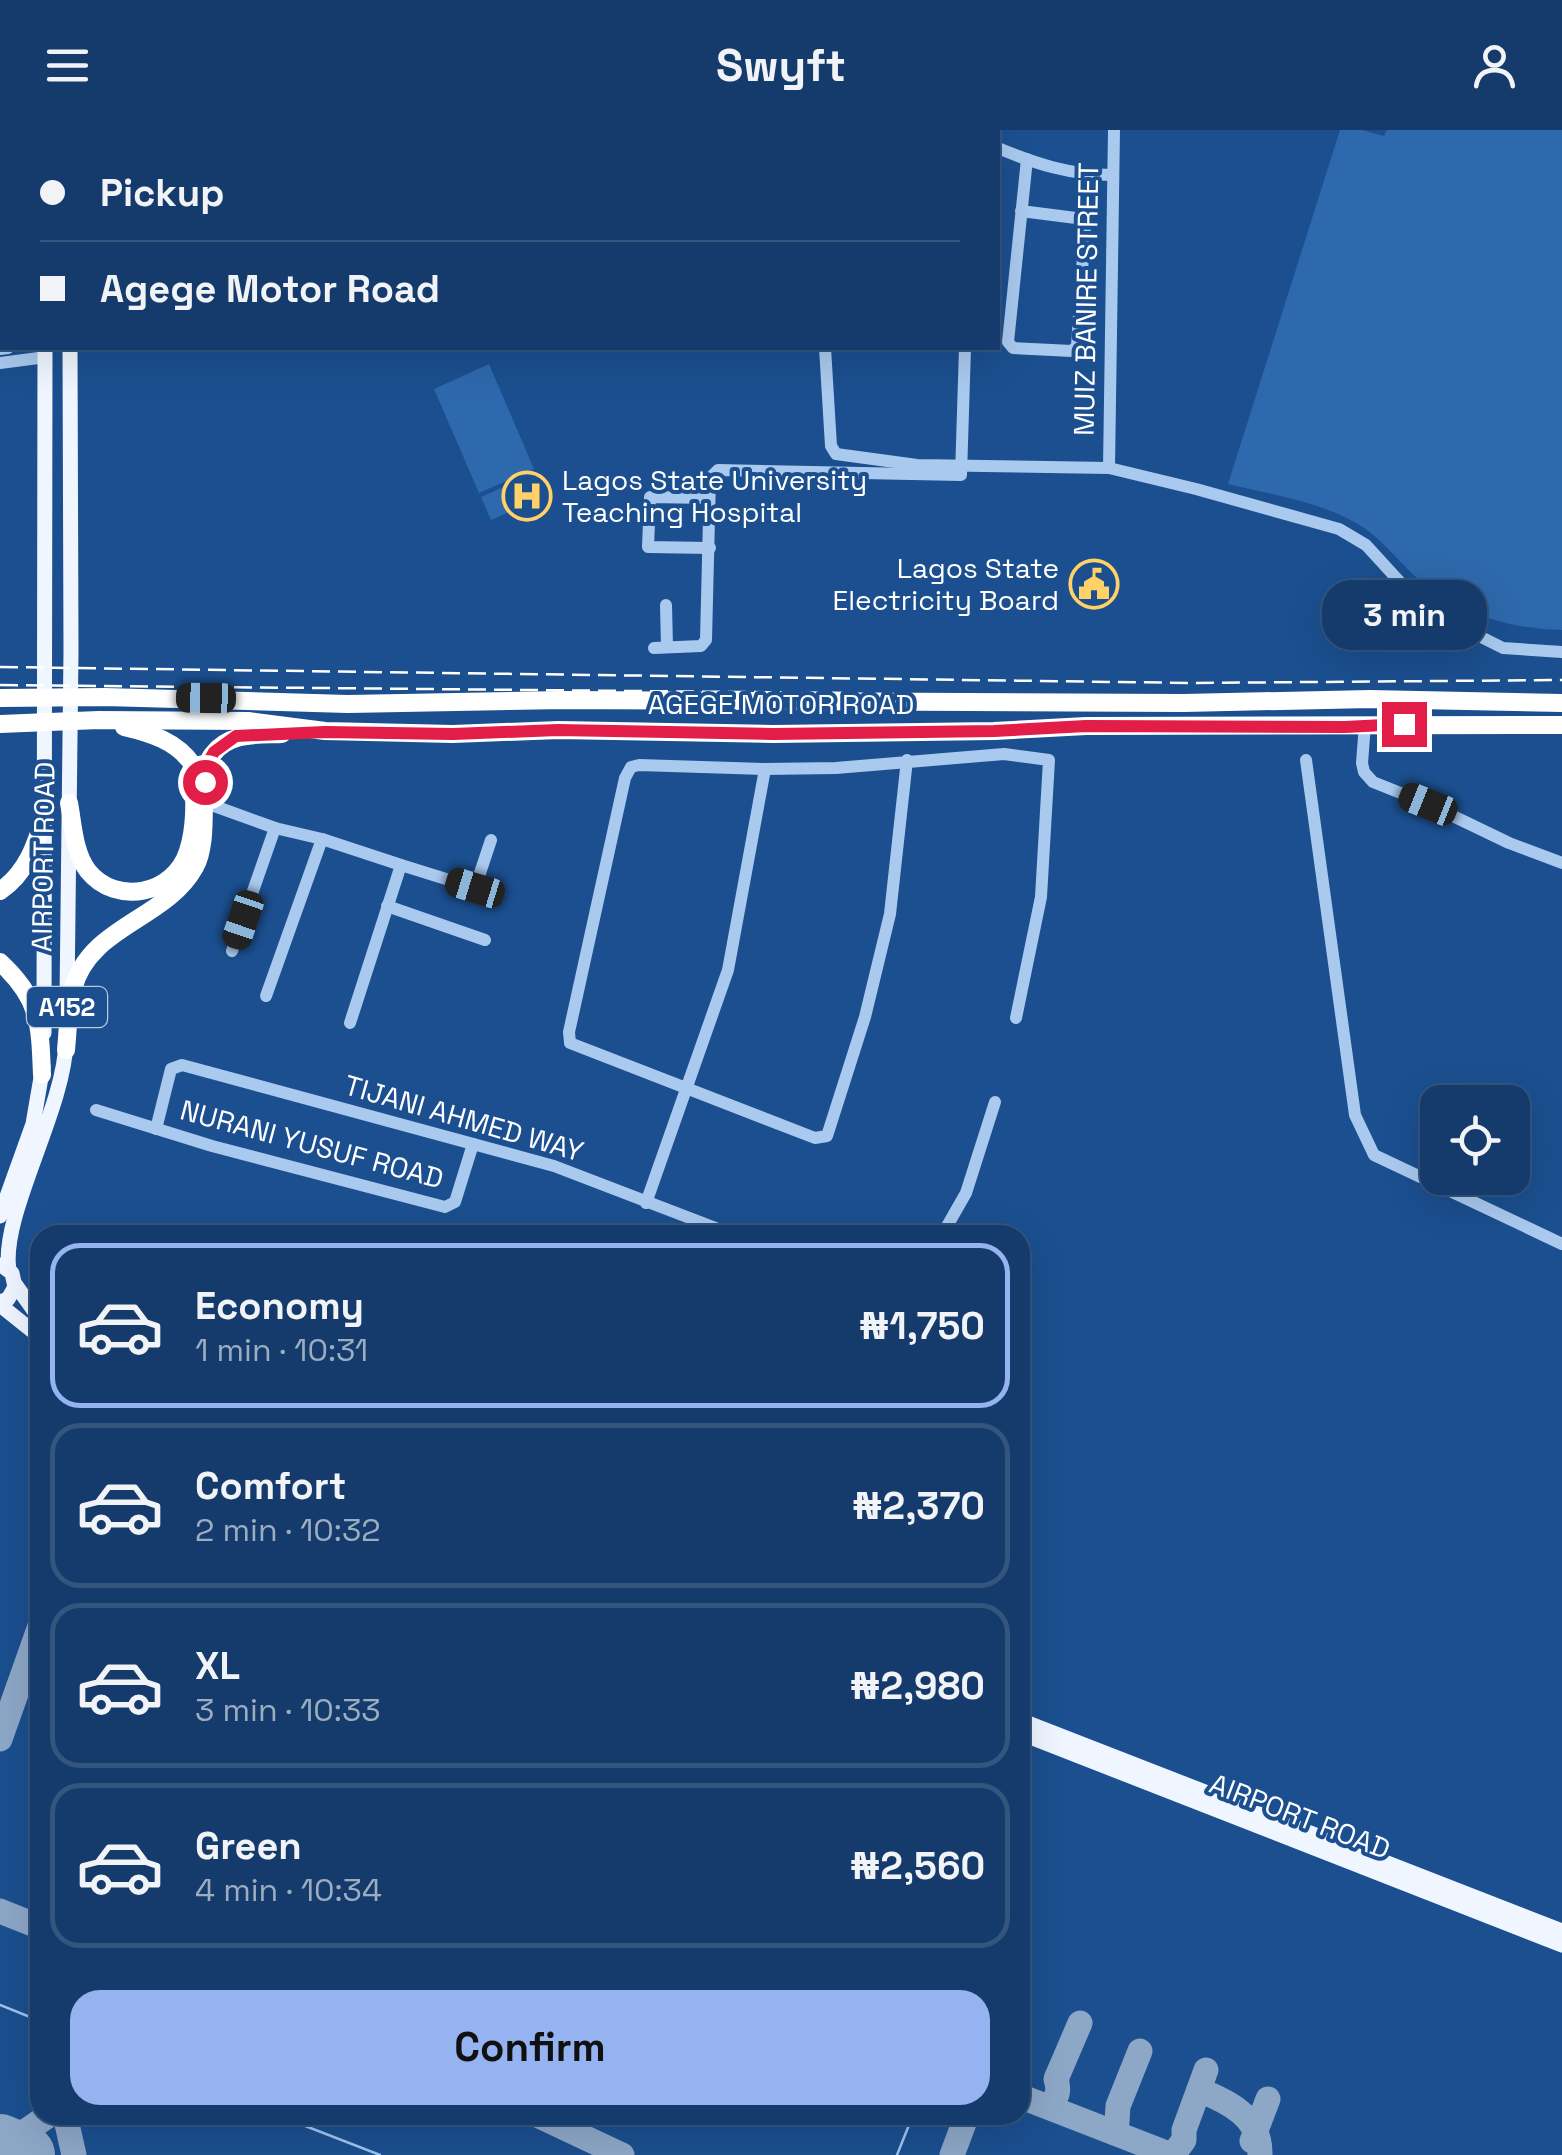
<!DOCTYPE html>
<meta charset="utf-8">
<style>
:root{--surface:#143b6b;--page:#214673;--text:#f1f3f6;--muted:#9dadc1;--line:#33557e;--accent:#95b2f1}
body{margin:0;font-family:"Space Grotesk",sans-serif;background:var(--page);color:var(--text);height:100vh;display:flex;flex-direction:column;font-size:38px;white-space:nowrap}
*{box-sizing:border-box;margin:0}
p{font-size:32px;color:var(--muted)}
.icon{flex:none;width:55px;height:55px;fill:none;stroke:currentColor;stroke-width:2;stroke-linecap:round;stroke-linejoin:round}
.map{position:relative;flex:1;overflow:hidden}
.details{position:absolute;left:30px;top:1095px;width:1000px;height:900px;display:flex;flex-direction:column;background:var(--surface);border-radius:30px;box-shadow:0 10px 40px #0002,0 0 0 2px var(--line)}
.details>*{flex:none}
.hud{position:absolute;left:0px;top:0px;width:1000px;height:220px;box-shadow:0 10px 40px #0002,0 0 0 2px var(--line);display:grid;align-content:center;height:220px;padding:0 40px;background:var(--surface)}
.buttons{position:absolute;left:1420px;top:955px;display:grid;gap:20px}
.buttons a{display:grid;place-items:center;width:110px;height:110px;border-radius:20px;background:var(--surface);box-shadow:0 10px 40px #0002,0 0 0 2px var(--line);font-size:50px}
.end{position:absolute;width:45px;height:45px;margin:-22px;border:12px solid #e11d48;background:#fff;box-shadow:0 0 0 5px #fff}
.from{border-radius:50%}
.bubble{position:absolute;height:70px;border-radius:30px;background:var(--surface);box-shadow:0 10px 40px #0002,0 0 0 2px var(--line);font-size:32px;font-weight:700;line-height:70px;text-align:center}
.car{position:absolute;width:30px;height:60px;margin:-30px -15px;border-radius:12px;box-shadow:0 0 8px 2px #0007;background:linear-gradient(#222 24%,#8ab4d8 0 40%,#222 0 76%,#8ab4d8 0 86%,#222 0)}
.hud b{display:flex;align-items:center;gap:35px;height:95px;font-size:38px}
.hud b+b{border-top:2px solid var(--line)}
.hud i{width:25px;height:25px;background:var(--text)}
ul{padding:18px 0 0;list-style:none}
li{display:flex;align-items:center;gap:30px;height:165px;margin:0 20px 15px;padding:0 20px;border:5px solid var(--line);border-radius:30px}
li div{flex:1}
li b{display:block;font-size:38px}
li em{font-style:normal;font-weight:700}
li.current{border-color:var(--accent)}
li>.icon{width:90px;height:90px;stroke-width:1.5}
.primary-button{display:flex;gap:20px;margin-top:auto;padding:20px 40px}
.primary-button a{flex:1;height:115px;border-radius:30px;background:var(--accent);color:#111;font-size:40px;font-weight:700;line-height:115px;text-align:center}
header{display:flex;justify-content:space-between;align-items:center;height:130px;padding:0 40px;background:var(--surface);font-size:45px;font-weight:700}
.map>svg:first-child{display:block}
</style>
<header><svg class="icon" aria-label="menu" viewBox="0 0 24 24"><path d="M4 6h16M4 12h16M4 18h16"/></svg>Swyft<svg class="icon" aria-label="person" viewBox="0 0 24 24"><circle cx="12" cy="8" r="4"/><path d="M4 21q1-7 8-7t8 7"/></svg></header>
<div class="map">
<svg width="1562" height="2025" viewBox="0 0 1562 2025">
<rect width="100%" height="100%" fill="#1b4f8f"/>
<g fill="#2e69ad">
<path d="M 1340,0 L 1362,0 L 1384,6 L 1387,0 L 1562,0 L 1562,500 C 1511,499 1458,484 1418,449 C 1400,433 1382,409 1361,396 C 1323,372 1272,365 1228,354 Z"/>
<polygon points="489,234 534,339 479,363 434,259"/>
<polygon points="531,344 542,368 491,390 481,367"/>
</g>
<g fill="none" stroke-linecap="round" stroke-linejoin="round">
<g stroke="#9cc4f0" stroke-width="2.5">
<polyline points="0,1875 40,1891"/>
<polyline points="277,1985 380,2025"/>
<polyline points="897,2025 913,1985"/>
</g>
<g stroke="#8da7c7" stroke-width="25">
<polyline points="0,1609 40,1496"/>
<polyline points="0,1781 40,1797"/>
<path d="M 1199,1960 C 1230,1972 1261,1988 1260,2025"/>
<polyline points="1022,1967 1171,2025"/>
<path d="M 1048,1977 C 1057,1968 1060,1962 1056,1949 L 1080,1893"/>
<polyline points="65,1985 74,2025"/>
<polyline points="537,1985 622,2025"/>
<polyline points="1108,2000 1117,1992 1118,1976 1140,1921"/>
<polyline points="0,2008 26,2001 49,1985"/>
<polyline points="1252,2011 1268,1969"/>
<polyline points="952,2025 967,1985"/>
<polyline points="1173,2025 1184,2010 1184,2000 1206,1940"/>
</g>
<polyline stroke="#8da7c7" stroke-width="62" points="0,2015 24,2025"/>
<g stroke="#a9c9ee" stroke-width="12">
<polyline points="735,0 736,2"/>
<polyline points="976,0 978,2"/>
<path d="M 998,18 C 1036,34 1070,45 1113,45"/>
<polyline points="1021,81 1076,88 1085,96 1077,216 1072,221 1013,218 1008,212 1027,29"/>
<polyline points="825,218 831,316 836,324 917,335 1109,338 1196,359 1339,399 1366,415 1409,462 1430,481 1451,492 1503,518 1562,522"/>
<polyline points="0,219 8,218"/>
<polyline points="0,233 46,227"/>
<polyline points="1109,338 1114,0"/>
<polyline points="708,368 650,367 648,417 710,418"/>
<polyline points="666,475 667,517"/>
<polyline points="654,518 701,516 706,510 710,348 718,340 961,345 965,218"/>
<polyline points="1365,594 1362,633 1364,642 1373,652 1428,674 1509,713 1562,733"/>
<polyline points="907,630 890,784 865,887 827,1006 815,1008 570,913 569,902 625,648 631,637 639,635 765,639 836,638 1004,624 1049,630 1041,767 1016,888"/>
<polyline points="1306,630 1355,985 1374,1025 1562,1114"/>
<polyline points="206,673 275,698 322,709 401,735 350,893"/>
<polyline points="401,735 475,758 491,710"/>
<polyline points="387,776 485,810"/>
<polyline points="232,821 275,698"/>
<polyline points="266,866 322,709"/>
<polyline points="96,980 212,1016 445,1077 455,1072 473,1014"/>
<polyline points="156,999 171,939 182,935 554,1036 734,1105"/>
<polyline points="646,1073 728,840 765,639"/>
<polyline points="942,1105 966,1063 995,972"/>
</g>
<g stroke="#f0f6ff" stroke-width="15">
<polyline points="55,2 55,0"/>
<polyline points="72,2 72,0"/>
<polyline points="67,868 71,521 70,218"/>
<polyline points="44,903 45,218"/>
<polyline points="0,1086 33,994 43,936"/>
<path d="M 9,1140 C 0,1085 65,979 66,911"/>
<polyline points="15,1154 40,1189"/>
<polyline points="0,1172 8,1169 15,1157 12,1143 1,1135"/>
<polyline points="0,1175 40,1207"/>
<polyline points="1020,1590 1562,1801"/>
<polyline points="1020,1603 1562,1815"/>
</g>
<g stroke="#fff" stroke-width="18">
<polyline points="0,568 105,567 348,574 562,570 1184,573 1370,569 1562,573"/>
<polyline points="0,594 99,590 248,591 325,601 453,604 559,600 773,604 994,601 1086,596 1562,595"/>
<path d="M 69,673 C 73,694 74,723 88,741 C 116,776 174,765 188,721 C 197,693 194,663 193,635 C 177,611 150,603 124,597"/>
<path d="M 0,761 C 28,742 36,713 46,682"/>
<path d="M 0,832 C 40,869 40,893 42,945"/>
<path d="M 66,920 C 68,900 68,878 73,859 C 89,796 166,790 195,737 C 212,706 196,646 212,625 C 229,602 257,605 282,604"/>
</g>
<g stroke="#fff" stroke-width="2.5" stroke-dasharray="18 8" stroke-linecap="butt">
<polyline points="0,537 1191,553 1562,550"/>
<polyline points="0,555 847,563"/>
</g>
</g>
<g fill="none" stroke-linecap="round" stroke-linejoin="round">
<polyline stroke="#e11d48" stroke-width="12" points="205,652 207,634 214,622 236,606 325,602 453,604 558,600 773,604 994,601 1086,596 1345,597 1404,594"/>
</g>
<defs>
<g id="hospital-ring" transform="scale(2.5)"><circle r="9.5" fill="#1b4f8f" stroke="#ffd166" stroke-width="1.5"/><path d="M-5-5h3v3.5h4V-5h3V5h-3V1.5h-4V5h-3Z" fill="#ffd166"/></g>
<g id="civic-ring" transform="scale(2.5)"><circle r="9.5" fill="#1b4f8f" stroke="#ffd166" stroke-width="1.5"/><path d="M-.6-6.5H3V-4.5H.6V-3L4-1V1h2V6H-6V1h2V-1L-.6-3ZM-1.2 2.5V6h2.4V2.5Z" fill="#ffd166"/></g>
</defs>
<g fill-rule="evenodd">
<use href="#hospital-ring" x="527" y="366"/>
<use href="#civic-ring" x="1094" y="454"/>
</g>
<g text-anchor="middle" stroke-width="8" stroke-linejoin="round" paint-order="stroke">
<rect fill="#1b4f8f" stroke="#bbcadd" stroke-width="2.5" x="27" y="857" width="80" height="40" rx="8"/>
<g font-size="25" font-weight="bold" fill="#fff">
<text x="67" y="886">A152</text>
</g>
<g font-size="28" fill="#fff" stroke="#1b4f8f">
<text transform="translate(1086 169) rotate(-89)" y="10">MUIZ BANIRE STREET</text>
<text x="781" y="584">AGEGE MOTOR ROAD</text>
<text transform="translate(43 727) rotate(-89)" y="10">AIRPORT ROAD</text>
<text transform="translate(464 988) rotate(16)" y="10">TIJANI AHMED WAY</text>
<text transform="translate(312 1014) rotate(15)" y="10">NURANI YUSUF ROAD</text>
<text transform="translate(1300 1686) rotate(21)" y="10">AIRPORT ROAD</text>
</g>
<g font-size="28" fill="#fff" stroke="#1b4f8f" text-anchor="start">
<text x="562" y="360">Lagos State University<tspan x="562" dy="32">Teaching Hospital</tspan></text>
<text x="1059" y="448" text-anchor="end">Lagos State<tspan x="1059" dy="32">Electricity Board</tspan></text>
</g>
</g>
</svg>
<div class="buttons">
<a><svg class="icon" aria-label="locate" viewBox="0 0 24 24"><circle cx="12" cy="12" r="6"/><path d="M12 2v4M12 18v4M2 12h4M18 12h4"/></svg></a>
</div>
<i class="end from" style="left:205px;top:652px"></i>
<i class="end" style="left:1404px;top:594px"></i>
<div class="bubble" style="left:1322px;top:450px;width:165px">3 min</div>
<i class="car" style="left:206px;top:568px;rotate:271deg"></i>
<i class="car" style="left:1428px;top:674px;rotate:292deg"></i>
<i class="car" style="left:475px;top:758px;rotate:287deg"></i>
<i class="car" style="left:243px;top:790px;rotate:199deg"></i>
<div class="hud">
<b><i class="from"></i>Pickup</b>
<b><i></i>Agege Motor Road</b>
</div>
<section class="details">
<ul>
<li class="current"><svg class="icon" aria-label="car" viewBox="0 0 24 24"><path d="M5 17H2v-5l4-1 3-4h7l3 4 3 1v5h-3M9 17h6M6 11h13"/><circle cx="7" cy="17" r="2"/><circle cx="17" cy="17" r="2"/></svg><div><b>Economy</b><p>1 min · 10:31</p></div><em>₦1,750</em></li>
<li><svg class="icon" aria-label="car" viewBox="0 0 24 24"><path d="M5 17H2v-5l4-1 3-4h7l3 4 3 1v5h-3M9 17h6M6 11h13"/><circle cx="7" cy="17" r="2"/><circle cx="17" cy="17" r="2"/></svg><div><b>Comfort</b><p>2 min · 10:32</p></div><em>₦2,370</em></li>
<li><svg class="icon" aria-label="car" viewBox="0 0 24 24"><path d="M5 17H2v-5l4-1 3-4h7l3 4 3 1v5h-3M9 17h6M6 11h13"/><circle cx="7" cy="17" r="2"/><circle cx="17" cy="17" r="2"/></svg><div><b>XL</b><p>3 min · 10:33</p></div><em>₦2,980</em></li>
<li><svg class="icon" aria-label="car" viewBox="0 0 24 24"><path d="M5 17H2v-5l4-1 3-4h7l3 4 3 1v5h-3M9 17h6M6 11h13"/><circle cx="7" cy="17" r="2"/><circle cx="17" cy="17" r="2"/></svg><div><b>Green</b><p>4 min · 10:34</p></div><em>₦2,560</em></li>
</ul>
<div class="primary-button"><a>Confirm</a></div>
</section>
</div>
